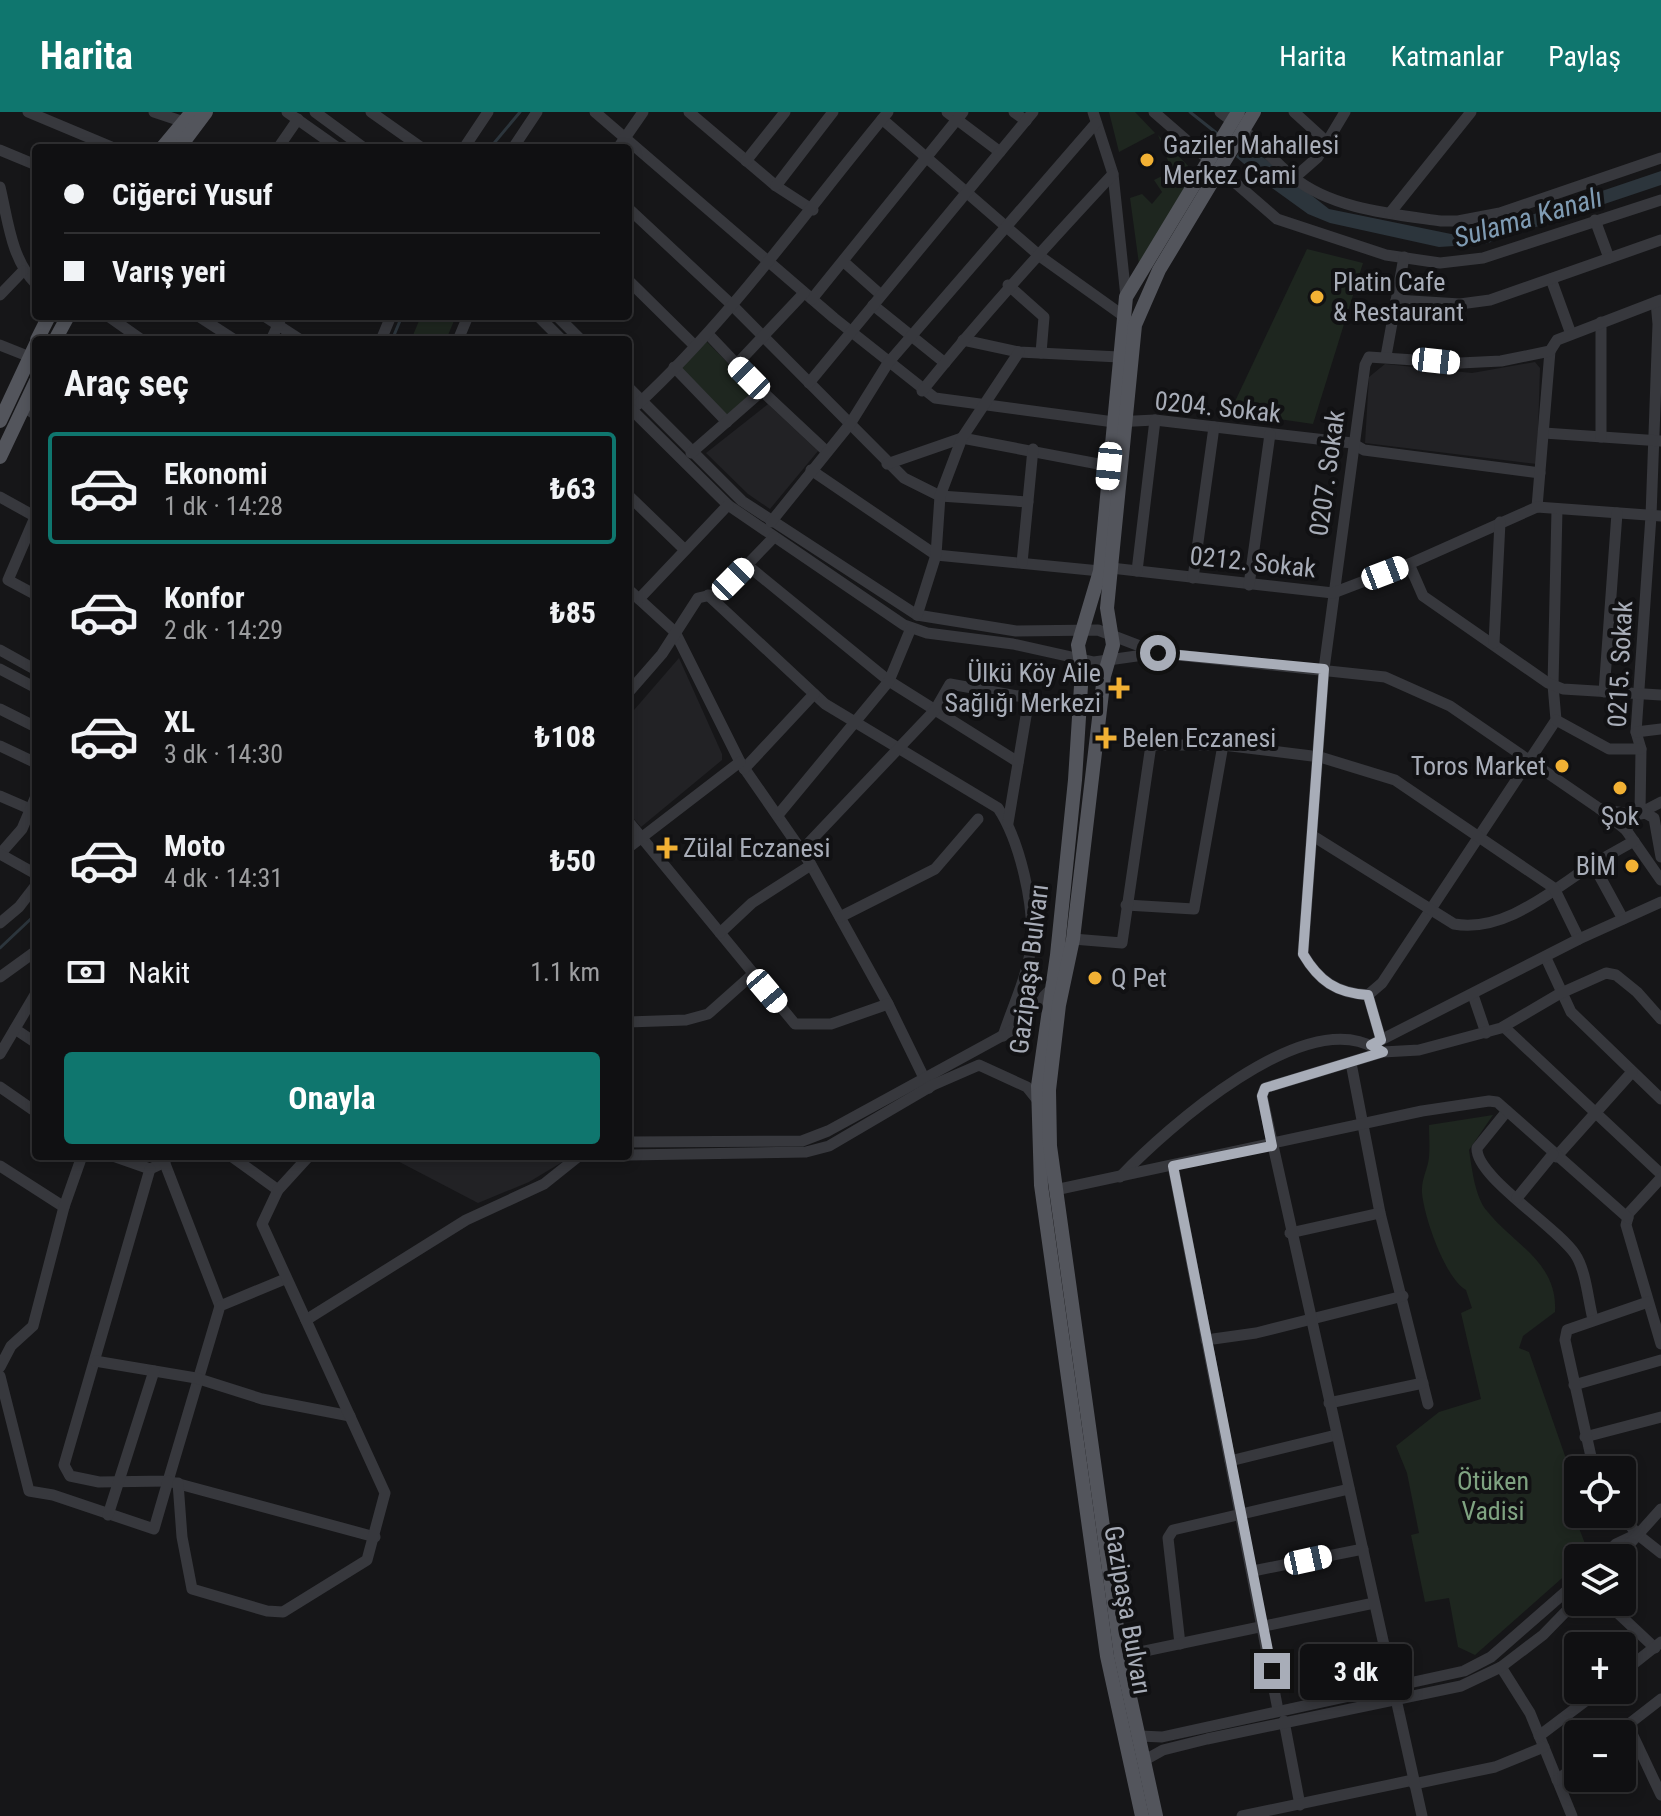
<!DOCTYPE html>
<html lang="tr">
<meta charset="utf-8">
<style>
:root{--surface:#101012;--page:#19191b;--text:#f1f3f6;--muted:#9c9d9f;--line:#303032;--accent:#0f766e}
body{margin:0;font-family:"Roboto Condensed",sans-serif;background:var(--page);color:var(--text);height:100vh;display:flex;flex-direction:column;font-size:30px;white-space:nowrap}
*{box-sizing:border-box;margin:0}
p{font-size:26px;color:var(--muted)}
.icon{flex:none;width:44px;height:44px;fill:none;stroke:currentColor;stroke-width:2;stroke-linecap:round;stroke-linejoin:round}
.map{position:relative;flex:1;overflow:hidden}
.drawer{position:absolute;left:32px;top:224px;width:600px;height:824px;display:flex;flex-direction:column;background:var(--surface);border-radius:8px;box-shadow:0 4px 12px #0003,0 0 0 2px var(--line)}
.drawer>*{flex:none}
.guide{position:absolute;left:32px;top:32px;width:600px;height:176px;border-radius:8px;box-shadow:0 4px 12px #0003,0 0 0 2px var(--line);display:grid;align-content:center;height:176px;padding:0 32px;background:var(--surface)}
.tools{position:absolute;left:1564px;top:1344px;display:grid;gap:16px}
.tools a{display:grid;place-items:center;width:72px;height:72px;border-radius:8px;background:var(--surface);box-shadow:0 4px 12px #0003,0 0 0 2px var(--line);font-size:40px}
.end{position:absolute;width:36px;height:36px;margin:-18px;border:10px solid #a8adb8;background:#111;box-shadow:0 0 0 4px #111}
.from{border-radius:50%}
.bubble{position:absolute;height:56px;border-radius:8px;background:var(--surface);box-shadow:0 4px 12px #0003,0 0 0 2px var(--line);font-size:26px;font-weight:700;line-height:56px;text-align:center}
.car{position:absolute;width:24px;height:48px;margin:-24px -12px;border-radius:10px;box-shadow:0 0 6px 2px #0007;background:linear-gradient(#fff 24%,#345 0 40%,#fff 0 76%,#345 0 86%,#fff 0)}
.guide b{display:flex;align-items:center;gap:28px;height:76px;font-size:30px}
.guide b+b{border-top:2px solid var(--line)}
.guide i{width:20px;height:20px;background:var(--text)}
ul{padding:0;list-style:none}
li{display:flex;align-items:center;gap:24px;height:112px;margin:0 16px 12px;padding:0 16px;border:4px solid transparent;border-radius:8px}
li div{flex:1}
li b{display:block;font-size:30px}
li em{font-style:normal;font-weight:700}
li.current{border-color:var(--accent)}
li>.icon{width:72px;height:72px;stroke-width:1.5}
h2{padding:0 32px;font-size:36px;line-height:96px}
.pay{display:flex;align-items:center;gap:20px;height:88px;padding:0 32px;font-size:30px}
.pay p{margin-inline-start:auto}
.button{display:flex;gap:16px;margin-top:auto;padding:16px 32px}
.button a{flex:1;height:92px;border-radius:8px;background:var(--accent);color:#fff;font-size:32px;font-weight:700;line-height:92px;text-align:center}
header{display:flex;align-items:center;gap:48px;box-sizing:border-box;height:112px;padding:0 40px;background:var(--accent);color:#fff}
header strong{font-size:38px}
nav{display:flex;gap:44px;margin-inline-start:auto;font-size:28px}
.map>svg:first-child{display:block}
</style>
<header>
<strong>Harita</strong>
<nav><a>Harita</a><a>Katmanlar</a><a>Paylaş</a></nav>
</header>
<div class="map">
<svg width="1661" height="1704" viewBox="0 0 1661 1704">
<rect width="100%" height="100%" fill="#161618"/>
<g fill="#222225">
<polygon points="1535,250 1540,256 1537,352 1365,331 1369,265 1385,252 1472,261"/>
<polygon points="768,292 818,339 770,397 748,382 706,341"/>
<polygon points="679,546 722,642 722,648 641,715 628,700 628,605"/>
<polygon points="388,1044 561,1044 564,1049 529,1070 478,1091"/>
</g>
<g fill="#1e261f">
<polygon points="1109,0 1135,0 1155,21 1119,40"/>
<polygon points="1158,23 1194,60 1139,152 1130,86 1142,82 1152,92 1162,80 1154,68 1172,59"/>
<polygon points="1307,137 1363,151 1313,312 1230,300"/>
<polygon points="421,204 456,204 446,228 411,228"/>
<polygon points="703,226 752,275 753,282 725,304 677,254"/>
<path d="M 1493,1003 L 1469,1038 C 1472,1057 1475,1085 1487,1099 C 1514,1133 1558,1150 1555,1200 L 1523,1224 L 1519,1236 L 1529,1240 L 1573,1367 L 1577,1411 L 1589,1442 L 1578,1446 L 1578,1452 L 1475,1543 L 1458,1535 L 1449,1486 L 1425,1490 L 1411,1423 L 1419,1421 L 1407,1361 L 1396,1334 L 1439,1300 L 1481,1287 L 1461,1201 L 1472,1196 L 1466,1178 C 1445,1166 1424,1105 1422,1081 C 1421,1067 1428,1057 1429,1045 C 1430,1034 1429,1023 1429,1013 Z"/>
</g>
<polygon fill="#2c353c" points="1245,31 1329,97 1456,123 1534,102 1661,59 1661,73 1485,132 1439,135 1330,111 1308,102 1272,76 1236,45"/>
<g fill="none" stroke-linecap="round" stroke-linejoin="round">
<g stroke="#2c353c" stroke-width="3">
<polyline points="1190,0 1219,23"/>
<polyline points="490,36 520,0"/>
<polyline points="392,228 402,204"/>
<polyline points="0,836 36,802"/>
</g>
<g stroke="#37383d" stroke-width="11">
<polyline points="28,0 114,36"/>
<polyline points="154,0 184,10"/>
<polyline points="287,0 338,36"/>
<polyline points="315,0 364,36"/>
<polyline points="371,0 422,36"/>
<polyline points="595,0 834,206 935,286 1114,310 1155,308 1352,331 1364,338 1540,361"/>
<polyline points="689,0 776,74 813,98"/>
<polyline points="947,0 1000,40"/>
<polyline points="1014,0 1026,9"/>
<polyline points="1093,0 1113,62 1126,185"/>
<polyline points="1154,0 1277,107 1386,143 1440,151 1483,146 1661,88"/>
<polyline points="1220,0 1232,9"/>
<polyline points="1294,0 1327,30"/>
<polyline points="882,7 1041,145 1125,205"/>
<path d="M 1244,18 C 1260,33 1276,51 1293,65 C 1332,97 1392,102 1441,109 L 1458,109 L 1500,101 L 1661,46"/>
<polyline points="278,36 298,7"/>
<polyline points="464,36 488,0"/>
<polyline points="513,36 537,0"/>
<polyline points="618,36 643,0"/>
<polyline points="0,38 36,53"/>
<polyline points="746,49 785,0"/>
<polyline points="1294,66 1318,45 1345,0"/>
<polyline points="776,74 833,0"/>
<path d="M 0,75 C 8,108 11,147 36,172"/>
<polyline points="628,96 732,193 904,366 940,384 1028,390"/>
<polyline points="1390,101 1471,0"/>
<polyline points="1595,108 1609,146"/>
<polyline points="844,150 881,183"/>
<polyline points="1551,167 1571,222"/>
<polyline points="628,168 695,234"/>
<polyline points="1008,173 1044,205 1041,241"/>
<polyline points="0,183 23,159"/>
<polyline points="812,187 963,0"/>
<polyline points="1396,188 1460,192 1490,188 1661,128"/>
<polyline points="1656,190 1658,212 1651,404 1636,620 1641,637 1640,701 1661,690"/>
<polyline points="873,193 945,251"/>
<polyline points="108,204 142,228"/>
<polyline points="198,204 235,228"/>
<polyline points="264,204 301,228"/>
<polyline points="538,204 562,228"/>
<polyline points="557,204 581,228"/>
<polyline points="708,222 762,279 825,338"/>
<polyline points="271,228 282,204"/>
<polyline points="381,228 391,204"/>
<polyline points="458,228 468,204"/>
<polyline points="963,228 1019,240 1119,245"/>
<polyline points="0,233 30,245"/>
<polyline points="1386,244 1404,145"/>
<polyline points="736,253 804,181"/>
<polyline points="674,255 727,310"/>
<polyline points="809,271 1033,0"/>
<polyline points="628,275 742,389 917,503 1016,519 1098,518 1158,541"/>
<path d="M 922,279 C 983,203 1047,133 1113,62"/>
<path d="M 637,293 C 733,204 805,100 888,0"/>
<polyline points="628,294 728,393 904,513 927,521 1013,532 1094,550 1158,541 1385,565 1450,594 1600,697 1626,718 1661,768"/>
<polyline points="24,295 36,303"/>
<polyline points="1544,321 1661,329"/>
<polyline points="1601,325 1601,210"/>
<polyline points="691,341 762,279"/>
<polyline points="887,352 962,326 1109,354"/>
<polyline points="811,358 936,443 1100,459"/>
<polyline points="628,383 685,438"/>
<polyline points="0,385 36,405"/>
<polyline points="1537,395 1550,239"/>
<path d="M 1557,397 L 1553,573 L 1556,608 L 1382,871 L 1368,883 C 1336,881 1319,869 1303,842 L 1324,557 L 1365,253 L 1369,245 L 1460,251 L 1501,249 L 1550,239 L 1557,228 L 1661,188"/>
<polyline points="36,403 8,468 36,483"/>
<polyline points="771,410 850,312 888,251 1096,11"/>
<polyline points="1022,451 1033,337"/>
<polyline points="1409,452 1423,484 1548,571 1563,577 1661,583"/>
<polyline points="747,453 889,569 1018,650"/>
<polyline points="1111,456 1333,481 1409,452 1537,395 1661,404"/>
<polyline points="1137,459 1155,308"/>
<polyline points="1193,466 1214,315"/>
<polyline points="1249,473 1270,322"/>
<polyline points="628,477 675,520 740,650 810,751 888,892 929,976"/>
<path d="M 708,483 L 825,592 L 998,696 C 1020,729 1035,795 1031,834 C 1028,863 1012,896 1003,924"/>
<polyline points="639,487 728,393"/>
<polyline points="917,503 936,443 940,384 962,326 1019,240"/>
<polyline points="1494,531 1500,410"/>
<polyline points="0,538 36,558"/>
<polyline points="0,557 36,576"/>
<polyline points="1604,580 1617,401"/>
<polyline points="628,581 662,542 698,486 720,481 774,425"/>
<polyline points="0,597 36,615"/>
<polyline points="1556,608 1609,637 1641,637"/>
<polyline points="1636,620 1661,617"/>
<polyline points="0,634 36,651"/>
<polyline points="744,657 814,582"/>
<polyline points="0,684 30,697"/>
<polyline points="1600,697 1635,703"/>
<polyline points="778,703 889,569 911,516"/>
<polyline points="628,709 795,912 831,912 888,892"/>
<polyline points="1626,718 1635,703 1645,701 1654,706 1661,745"/>
<path d="M 1313,724 L 1454,812 C 1505,821 1552,778 1593,752"/>
<polyline points="628,736 740,650"/>
<polyline points="802,738 935,598 950,572 1029,586 1008,711"/>
<polyline points="0,742 22,717 36,684"/>
<polyline points="0,742 34,761"/>
<polyline points="1126,793 1194,797 1223,633"/>
<polyline points="840,805 935,757 978,707"/>
<polyline points="1623,807 1593,752 1634,729"/>
<polyline points="0,811 19,795 36,773"/>
<polyline points="720,821 752,791 811,753"/>
<polyline points="1073,827 1122,831 1151,633 1223,633 1320,645 1395,668 1554,776 1579,827"/>
<polyline points="1546,846 1571,900 1661,987"/>
<polyline points="0,865 36,839"/>
<polyline points="1368,883 1381,928"/>
<polyline points="1473,883 1486,921"/>
<polyline points="628,910 686,908 708,902 753,862"/>
<polyline points="1504,915 1661,1062"/>
<polyline points="15,917 36,931"/>
<polyline points="1371,933 1579,827 1661,790"/>
<polyline points="0,942 36,881"/>
<polyline points="1351,951 1380,1101 1428,1292"/>
<polyline points="0,975 36,1000"/>
<path d="M 1507,999 L 1477,1036 C 1475,1064 1556,1114 1575,1142 C 1586,1158 1588,1188 1593,1207"/>
<polyline points="628,1030 802,1029 828,1019 1011,919 1050,878"/>
<polyline points="628,1043 806,1040 829,1034 933,973 979,953 1027,975 1039,990"/>
<polyline points="113,1044 150,1057 165,1050"/>
<polyline points="162,1044 220,1194"/>
<polyline points="231,1044 278,1078"/>
<polyline points="1556,1045 1632,960"/>
<polyline points="0,1054 64,1095"/>
<polyline points="1173,1054 1278,1598"/>
<polyline points="150,1057 64,1353 70,1364 99,1370 168,1369 220,1194 285,1167"/>
<path d="M 1120,1065 C 1167,1016 1303,894 1375,936"/>
<polyline points="1661,1066 1629,1101 1626,1113 1661,1232"/>
<polyline points="1055,1078 1422,999 1489,989 1497,990 1628,1106"/>
<polyline points="1517,1086 1553,1042"/>
<polyline points="1290,1121 1380,1101"/>
<polyline points="306,1208 466,1108 544,1072 579,1044"/>
<polyline points="1206,1228 1256,1221 1403,1184"/>
<polyline points="95,1249 196,1266 262,1287 350,1304"/>
<polyline points="0,1255 11,1234 33,1214 64,1095 82,1044"/>
<polyline points="0,1264 29,1379 53,1383 154,1417 168,1369 375,1425"/>
<polyline points="1574,1273 1661,1248"/>
<polyline points="1329,1291 1423,1271"/>
<polyline points="1585,1325 1661,1305"/>
<polyline points="1230,1349 1336,1323"/>
<polyline points="1594,1358 1565,1228 1567,1218 1648,1190"/>
<polyline points="178,1371 182,1425 192,1477 267,1499 283,1500 367,1448 385,1381 262,1112 278,1078 309,1044"/>
<polyline points="1621,1402 1637,1422 1661,1441"/>
<polyline points="108,1403 154,1259"/>
<polyline points="1602,1446 1616,1432 1633,1424"/>
<polyline points="1617,1446 1661,1397"/>
<polyline points="1253,1459 1363,1437"/>
<polyline points="1606,1490 1655,1536"/>
<polyline points="1180,1532 1168,1426 1173,1418 1349,1377"/>
<polyline points="1121,1544 1374,1491"/>
<polyline points="1501,1555 1530,1601 1572,1704"/>
<polyline points="1622,1561 1661,1530"/>
<polyline points="1284,1609 1300,1693"/>
<polyline points="1628,1613 1661,1683"/>
<polyline points="1616,1622 1661,1587"/>
<polyline points="1140,1624 1162,1625 1464,1559 1491,1545 1578,1469"/>
<polyline points="1539,1624 1600,1578"/>
<polyline points="1145,1648 1163,1638 1207,1627 1461,1574 1501,1555 1543,1523 1578,1487"/>
<polyline points="1557,1668 1578,1652"/>
<polyline points="1414,1672 1495,1655 1544,1635"/>
<polyline points="1242,1704 1413,1668"/>
<polyline points="1422,1704 1262,984 1265,976 1383,940 1419,938 1501,916 1559,882 1606,861 1616,863 1637,880 1661,907"/>
</g>
<g stroke="#53555c" stroke-width="14">
<polyline points="162,36 192,0"/>
<polyline points="179,36 206,0"/>
<polyline points="37,228 49,204"/>
<polyline points="55,228 68,204"/>
<polyline points="0,309 36,232"/>
<polyline points="0,345 36,269"/>
<polyline points="1142,1704 1107,1544 1041,1073 1038,974 1057,843 1075,668 1082,558 1078,533 1100,459 1126,185 1238,0"/>
<polyline points="1156,1704 1121,1544 1050,1034 1049,978 1059,893 1073,827 1104,564 1113,533 1107,496 1135,213 1159,158 1254,0"/>
</g>
</g>
<g fill="none" stroke-linecap="round" stroke-linejoin="round">
<path stroke="#a8adb8" stroke-width="10" d="M 1158,541 L 1324,557 L 1303,842 C 1319,869 1336,881 1368,883 L 1381,928 L 1371,933 L 1383,940 L 1265,976 L 1262,984 L 1272,1034 L 1173,1054 L 1272,1559"/>
</g>
<g fill="#f2b134" stroke="#111113" stroke-width="3">
<circle cx="1147" cy="48" r="8"/>
<circle cx="1317" cy="185" r="8"/>
<path d="M1115 564h8v8h8v8h-8v8h-8v-8h-8v-8h8z"/>
<path d="M1102 614h8v8h8v8h-8v8h-8v-8h-8v-8h8z"/>
<circle cx="1562" cy="654" r="8"/>
<circle cx="1620" cy="676" r="8"/>
<path d="M663 724h8v8h8v8h-8v8h-8v-8h-8v-8h8z"/>
<circle cx="1632" cy="754" r="8"/>
<circle cx="1095" cy="866" r="8"/>
</g>
<g text-anchor="middle" stroke-width="8" stroke-linejoin="round" paint-order="stroke">
<g font-size="26" fill="#a8adb8" stroke="#111113" text-anchor="start">
<text x="1163" y="42">Gaziler Mahallesi<tspan x="1163" dy="30">Merkez Cami</tspan></text>
<text x="1333" y="179">Platin Cafe<tspan x="1333" dy="30">&amp; Restaurant</tspan></text>
<text x="1101" y="570" text-anchor="end">Ülkü Köy Aile<tspan x="1101" dy="30">Sağlığı Merkezi</tspan></text>
<text x="1122" y="635">Belen Eczanesi</text>
<text x="1546" y="663" text-anchor="end">Toros Market</text>
<text x="1620" y="713" text-anchor="middle">Şok</text>
<text x="683" y="745">Zülal Eczanesi</text>
<text x="1616" y="763" text-anchor="end">BİM</text>
<text x="1111" y="875">Q Pet</text>
</g>
<g font-size="26" fill="#a8adb8" stroke="#111113">
<text transform="translate(1218 295) rotate(6)" y="9">0204. Sokak</text>
<text transform="translate(1327 361) rotate(-82)" y="9">0207. Sokak</text>
<text transform="translate(1253 450) rotate(6)" y="9">0212. Sokak</text>
<text transform="translate(1620 552) rotate(-87)" y="9">0215. Sokak</text>
<text transform="translate(1029 857) rotate(-83)" y="9">Gazipaşa Bulvarı</text>
<text transform="translate(1128 1498) rotate(80)" y="9">Gazipaşa Bulvarı</text>
</g>
<g font-size="26" fill="#7fa381" stroke="#111113">
<text x="1493" y="1378">Ötüken<tspan x="1493" dy="30">Vadisi</tspan></text>
</g>
<g font-size="28" font-style="italic" fill="#7f9bb3" stroke="#111113">
<text transform="translate(1528 105) rotate(-16)" y="10">Sulama Kanalı</text>
</g>
</g>
</svg>
<div class="tools">
<a><svg class="icon" aria-label="locate" viewBox="0 0 24 24"><circle cx="12" cy="12" r="6"/><path d="M12 2v4M12 18v4M2 12h4M18 12h4"/></svg></a>
<a><svg class="icon" aria-label="layers" viewBox="0 0 24 24"><path d="M12 4l9 5-9 5-9-5zM3 14l9 5 9-5"/></svg></a>
<a>+</a>
<a>−</a>
</div>
<i class="end from" style="left:1158px;top:541px"></i>
<i class="end" style="left:1272px;top:1559px"></i>
<div class="bubble" style="left:1300px;top:1532px;width:112px">3 dk</div>
<i class="car" style="left:1436px;top:249px;rotate:96deg"></i>
<i class="car" style="left:749px;top:266px;rotate:315deg"></i>
<i class="car" style="left:1109px;top:354px;rotate:186deg"></i>
<i class="car" style="left:1385px;top:461px;rotate:69deg"></i>
<i class="car" style="left:733px;top:467px;rotate:45deg"></i>
<i class="car" style="left:767px;top:879px;rotate:140deg"></i>
<i class="car" style="left:1308px;top:1448px;rotate:78deg"></i>
<div class="guide">
<b><i class="from"></i>Ciğerci Yusuf</b>
<b><i></i>Varış yeri</b>
</div>
<section class="drawer">
<h2>Araç seç</h2>
<ul>
<li class="current"><svg class="icon" aria-label="car" viewBox="0 0 24 24"><path d="M5 17H2v-5l4-1 3-4h7l3 4 3 1v5h-3M9 17h6M6 11h13"/><circle cx="7" cy="17" r="2"/><circle cx="17" cy="17" r="2"/></svg><div><b>Ekonomi</b><p>1 dk · 14:28</p></div><em>₺63</em></li>
<li><svg class="icon" aria-label="car" viewBox="0 0 24 24"><path d="M5 17H2v-5l4-1 3-4h7l3 4 3 1v5h-3M9 17h6M6 11h13"/><circle cx="7" cy="17" r="2"/><circle cx="17" cy="17" r="2"/></svg><div><b>Konfor</b><p>2 dk · 14:29</p></div><em>₺85</em></li>
<li><svg class="icon" aria-label="car" viewBox="0 0 24 24"><path d="M5 17H2v-5l4-1 3-4h7l3 4 3 1v5h-3M9 17h6M6 11h13"/><circle cx="7" cy="17" r="2"/><circle cx="17" cy="17" r="2"/></svg><div><b>XL</b><p>3 dk · 14:30</p></div><em>₺108</em></li>
<li><svg class="icon" aria-label="car" viewBox="0 0 24 24"><path d="M5 17H2v-5l4-1 3-4h7l3 4 3 1v5h-3M9 17h6M6 11h13"/><circle cx="7" cy="17" r="2"/><circle cx="17" cy="17" r="2"/></svg><div><b>Moto</b><p>4 dk · 14:31</p></div><em>₺50</em></li>
</ul>
<div class="pay"><svg class="icon" aria-label="cash" viewBox="0 0 24 24"><path d="M3 7h18v10H3z"/><circle cx="12" cy="12" r="2"/></svg>Nakit<p>1.1 km</p></div>
<div class="button"><a>Onayla</a></div>
</section>
</div>
